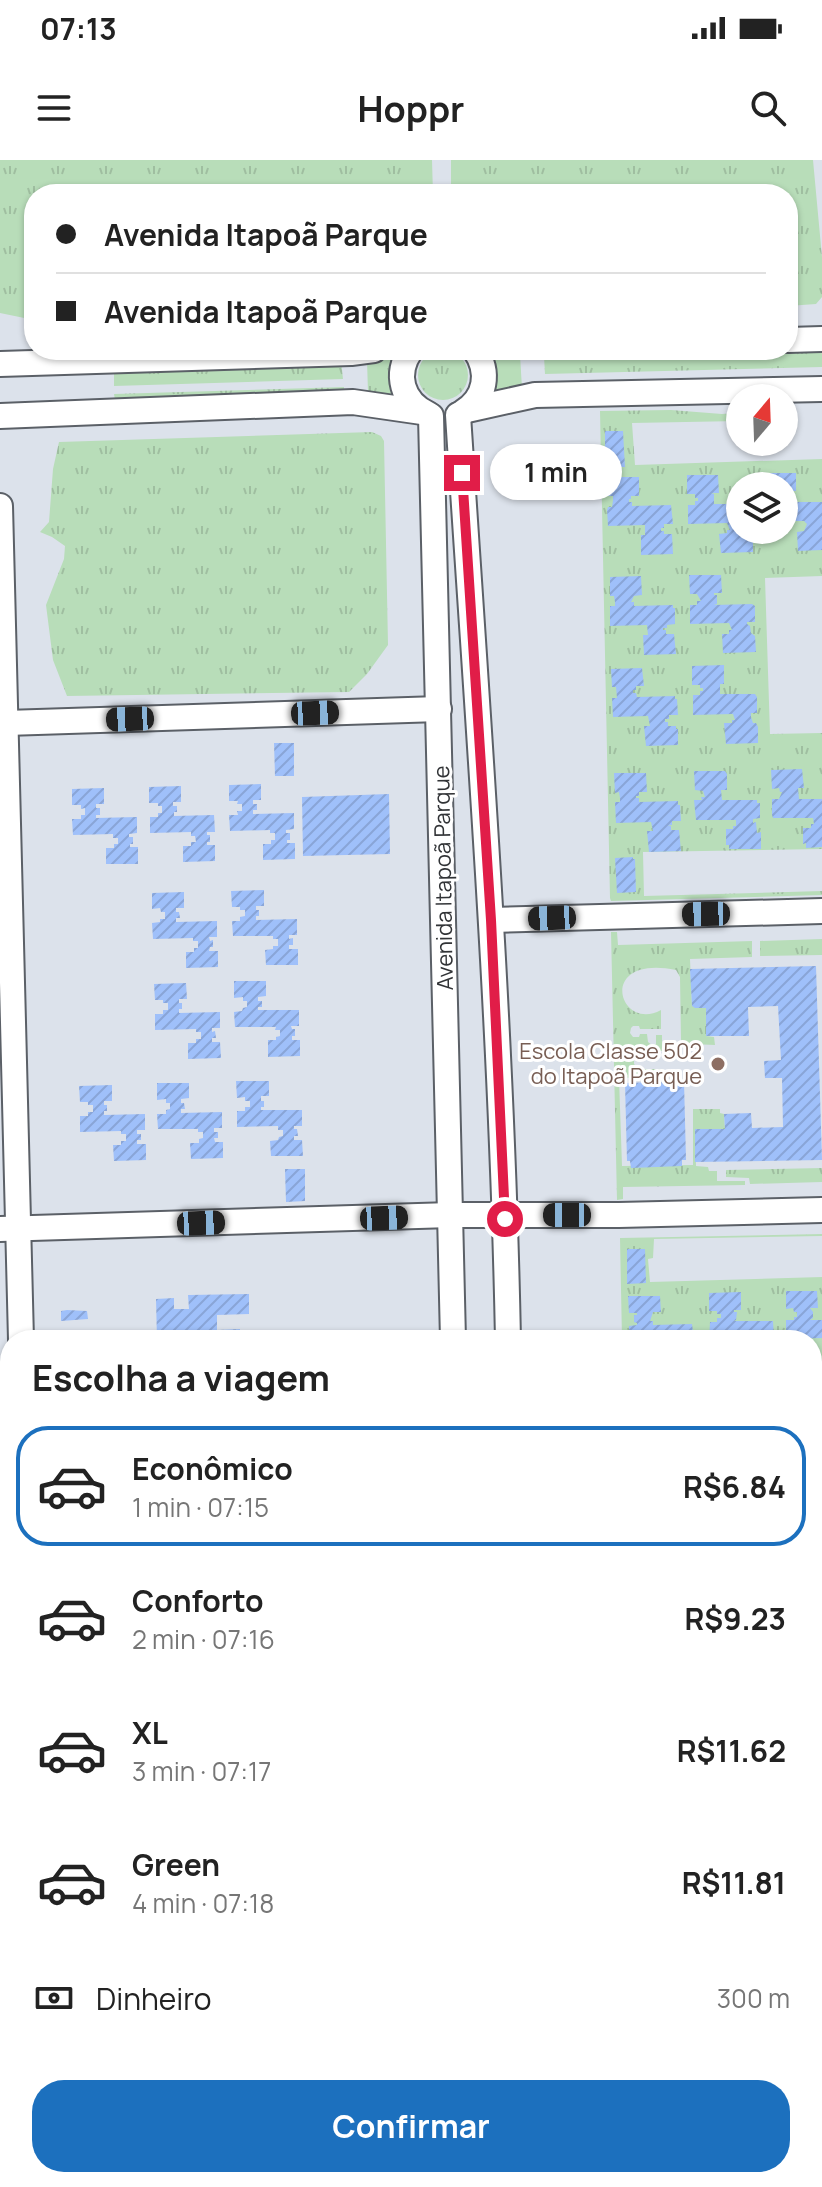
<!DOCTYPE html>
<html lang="pt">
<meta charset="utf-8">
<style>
:root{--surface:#fff;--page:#f6f6f6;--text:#222;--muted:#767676;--line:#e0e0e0;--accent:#1c70be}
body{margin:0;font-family:Manrope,sans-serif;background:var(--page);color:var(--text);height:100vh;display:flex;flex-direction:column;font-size:30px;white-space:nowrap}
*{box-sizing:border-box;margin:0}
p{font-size:26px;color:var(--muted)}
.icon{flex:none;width:44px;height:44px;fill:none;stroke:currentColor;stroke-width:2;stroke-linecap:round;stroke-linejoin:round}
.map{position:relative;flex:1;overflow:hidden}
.sheet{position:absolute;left:0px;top:1170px;width:822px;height:858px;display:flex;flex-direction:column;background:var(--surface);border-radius:32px 32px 0 0;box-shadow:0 2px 6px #0004}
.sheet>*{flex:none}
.banner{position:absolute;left:24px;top:24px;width:774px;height:176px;border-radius:32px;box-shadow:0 2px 6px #0004;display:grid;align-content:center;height:176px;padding:0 32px;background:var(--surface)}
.needle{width:52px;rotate:19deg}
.tools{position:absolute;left:726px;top:224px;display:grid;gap:16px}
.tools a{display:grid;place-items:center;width:72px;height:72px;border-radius:50%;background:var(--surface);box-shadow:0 2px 6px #0004;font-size:40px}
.end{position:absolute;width:36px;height:36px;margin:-18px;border:10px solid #e11d48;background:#fff;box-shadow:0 0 0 4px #fff}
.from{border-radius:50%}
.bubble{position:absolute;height:56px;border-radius:28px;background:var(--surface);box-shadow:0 2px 6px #0004;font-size:26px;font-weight:700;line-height:56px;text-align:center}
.car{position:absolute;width:24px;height:48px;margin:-24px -12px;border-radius:10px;box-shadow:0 0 6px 2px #0007;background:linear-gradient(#222 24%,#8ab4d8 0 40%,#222 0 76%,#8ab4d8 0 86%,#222 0)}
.banner b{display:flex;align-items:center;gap:28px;height:76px;font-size:30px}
.banner b+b{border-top:2px solid var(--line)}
.banner i{width:20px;height:20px;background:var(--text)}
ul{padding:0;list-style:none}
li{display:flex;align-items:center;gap:24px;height:120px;margin:0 16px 12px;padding:0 16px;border:4px solid transparent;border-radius:32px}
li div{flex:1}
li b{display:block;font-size:30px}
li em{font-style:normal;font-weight:700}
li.selected{border-color:var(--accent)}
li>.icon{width:72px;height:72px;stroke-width:1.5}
h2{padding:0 32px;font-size:36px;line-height:96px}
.pay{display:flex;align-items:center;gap:20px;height:88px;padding:0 32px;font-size:30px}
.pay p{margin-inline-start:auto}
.cta{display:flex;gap:16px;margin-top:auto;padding:16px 32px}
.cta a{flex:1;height:92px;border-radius:32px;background:var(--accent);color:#fff;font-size:32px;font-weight:700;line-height:92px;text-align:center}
.status{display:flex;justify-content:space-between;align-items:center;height:56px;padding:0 40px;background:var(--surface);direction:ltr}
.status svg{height:22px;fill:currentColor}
header{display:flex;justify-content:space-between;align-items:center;height:104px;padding:0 32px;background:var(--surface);font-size:36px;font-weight:700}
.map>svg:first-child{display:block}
</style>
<div class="status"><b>07:13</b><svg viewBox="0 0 49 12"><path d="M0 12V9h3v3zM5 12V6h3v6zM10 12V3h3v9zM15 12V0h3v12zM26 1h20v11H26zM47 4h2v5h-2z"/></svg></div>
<header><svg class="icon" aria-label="menu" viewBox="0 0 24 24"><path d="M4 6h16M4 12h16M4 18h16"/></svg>Hoppr<svg class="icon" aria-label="search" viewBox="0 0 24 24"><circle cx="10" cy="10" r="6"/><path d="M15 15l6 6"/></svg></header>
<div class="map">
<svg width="822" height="2027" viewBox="0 0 822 2027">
<defs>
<pattern id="grass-tufts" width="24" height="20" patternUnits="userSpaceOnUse" patternTransform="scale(2)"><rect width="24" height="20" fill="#b8ddb9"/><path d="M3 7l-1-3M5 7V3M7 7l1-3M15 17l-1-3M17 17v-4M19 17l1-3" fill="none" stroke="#9fbea0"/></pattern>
<pattern id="building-hatch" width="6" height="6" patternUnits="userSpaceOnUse" patternTransform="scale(2)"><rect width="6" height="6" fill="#9fc0fa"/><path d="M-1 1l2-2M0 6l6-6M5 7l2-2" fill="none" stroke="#89a5d7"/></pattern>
</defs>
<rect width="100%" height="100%" fill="#dce2eb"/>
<g fill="url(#grass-tufts)" fill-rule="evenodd">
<polygon points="0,0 432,0 433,34 34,34 34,160 0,153"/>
<polygon points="451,0 813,0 822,97 822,137 816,144 788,146 788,34 451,34"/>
<polygon points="822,188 822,207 545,214 544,196"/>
<circle cx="443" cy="215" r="25"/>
<polygon points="491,195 520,195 522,228 491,230"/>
<polygon points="398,198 397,234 368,233 367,200"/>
<polygon points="341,200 343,219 114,226 114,206"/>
<polygon points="344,227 344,234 115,240 114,234"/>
<path d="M 671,250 L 722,254 L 740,253 L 740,261 L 632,263 L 635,305 L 822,299 L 822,416 L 765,418 L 770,574 L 822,573 L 822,689 L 643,692 L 644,736 L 822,731 L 822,735 L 611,741 L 610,738 L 600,251 ZM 740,326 L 784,326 L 784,370 L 740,370 Z"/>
<polygon points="372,272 381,276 384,281 388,485 367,514 349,532 67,536 53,500 46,445 64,399 65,386 52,377 40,372 49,362 53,309 59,282"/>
<path d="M 611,772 L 617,772 L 618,785 L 752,781 L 752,797 L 690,799 L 692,846 L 706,848 L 706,876 L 714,877 L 715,885 L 691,884 L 681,881 L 680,817 L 676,810 C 595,794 619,873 661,850 L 661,869 L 640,869 L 639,866 L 633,866 L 631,868 L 630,873 L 633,877 L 639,877 L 640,874 L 647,874 L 648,882 L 652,885 L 656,884 L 656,875 L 662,875 L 662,891 L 639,891 L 634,895 L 634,904 L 639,909 L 663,909 L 663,917 L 619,918 L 622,1006 L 693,1005 L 693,949 L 720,949 L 720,953 L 724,954 L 725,969 L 695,970 L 696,1006 L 708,1007 L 709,1011 L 717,1011 L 717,1021 L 745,1021 L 745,1025 L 623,1027 L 623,1039 L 617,1040 Z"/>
<polygon points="822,779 822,795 760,796 760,781"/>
<polygon points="822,1008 822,1022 750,1024 749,1018 726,1017 726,1010"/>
<polygon points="822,1074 822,1076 654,1079 653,1098 648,1099 650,1122 822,1117 822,1233 812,1233 812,1180 622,1180 620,1078"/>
<rect x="812" y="1389" width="10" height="117"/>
</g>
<g fill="url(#building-hatch)">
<polygon points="605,271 623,271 625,307 605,307"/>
<polygon points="765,313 796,313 796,331 792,331 792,342 822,342 822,390 798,391 797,372 804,371 807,364 804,361 784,361 784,326 764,326"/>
<polygon points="687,315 718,315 719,333 711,333 714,334 714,344 740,344 740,370 748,370 748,373 753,376 753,392 721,393 719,374 727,373 727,370 730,370 727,363 688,364 688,345 695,345 695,341 698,341 698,338 695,338 695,334 687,334"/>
<polygon points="608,317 639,317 639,336 631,336 631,339 629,339 629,342 632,342 632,346 671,345 673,364 664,364 664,368 661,368 661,371 664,371 664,374 672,374 673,394 641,395 641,375 645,375 645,365 608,366 607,350 608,347 612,347 613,340 613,336 607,336"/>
<polygon points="689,415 721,415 722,433 714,433 714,435 717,435 717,444 714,445 752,444 755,446 755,462 747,462 747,464 750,466 751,473 755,476 756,492 723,493 722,474 729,474 729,470 732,470 729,463 690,464 690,445 697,445 697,441 701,441 697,434 690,434"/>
<polygon points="641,416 642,435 634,436 631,442 634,442 634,446 673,445 673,448 675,448 675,464 667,465 667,468 663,468 663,470 666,470 666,474 674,474 676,494 644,495 643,475 648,475 647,465 610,466 610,446 615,446 615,442 614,436 610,436 610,417"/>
<polygon points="724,505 724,524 720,524 720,534 755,534 757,537 757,553 751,553 751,557 753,563 756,563 758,567 758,583 726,584 724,563 732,563 732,560 735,560 733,554 693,555 693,535 700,535 700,531 703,531 703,528 700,528 700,525 692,525 692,506"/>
<polygon points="642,508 644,526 636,526 636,530 633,530 633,533 636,533 637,537 675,536 675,539 677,539 678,555 669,555 669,559 665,559 665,562 668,562 668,566 676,566 676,569 678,569 678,585 646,586 644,566 650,566 648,556 613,557 612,538 617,538 616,527 612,527 611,509"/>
<polygon points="274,583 294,583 294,616 275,616"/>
<polygon points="802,609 804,628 798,628 799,639 822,639 822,687 806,688 806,683 803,684 803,668 811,668 811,664 814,664 813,658 773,658 772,655 772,639 779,639 782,632 780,632 779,628 772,629 771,610"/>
<polygon points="694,611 725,611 727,614 727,630 721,630 722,640 757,640 757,643 760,643 760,658 753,659 753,663 756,662 757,673 761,672 761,689 729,689 729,685 726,685 726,669 733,669 733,666 736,666 736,660 696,660 694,640 702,640 701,637 705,637 703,631 695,630"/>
<polygon points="614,613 646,613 647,632 639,632 639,636 636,636 636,638 639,638 639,642 678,641 678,645 680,645 681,661 672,661 672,665 668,665 671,666 671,670 679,670 681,691 649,692 647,671 653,671 651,662 616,663 615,642 620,642 620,638 619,632 615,633"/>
<polygon points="261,624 261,640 253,640 253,644 257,644 257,650 253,650 253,654 294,653 294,669 286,670 286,673 290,673 290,680 287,680 287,683 295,683 295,699 263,700 263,684 271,684 271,680 275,680 275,673 270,673 270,670 230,671 229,655 238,655 237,651 242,651 242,644 237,644 238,641 229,641 229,625"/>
<polygon points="181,626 181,642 173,642 173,646 177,646 177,652 174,652 174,656 214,655 215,672 207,672 207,675 210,675 210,682 207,682 207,685 215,685 215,701 183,702 183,686 191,686 191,682 196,682 195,676 191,676 191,672 150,673 150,657 158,657 158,653 162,653 162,646 158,646 158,643 149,643 149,627"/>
<polygon points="104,628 104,644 96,644 96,648 100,648 100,655 96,655 96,658 137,657 137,673 129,674 129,677 133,677 133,684 130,684 130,687 138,687 138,704 106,704 106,688 114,688 114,684 118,684 118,678 113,678 113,674 73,675 72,659 81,659 81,655 85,655 85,648 81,649 81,645 72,645 72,629"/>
<polygon points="389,634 390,694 303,696 302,637"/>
<polygon points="633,697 633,699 635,699 636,732 617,733 615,698"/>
<polygon points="264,730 264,746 256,746 256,750 259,750 259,756 256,756 256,760 297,759 297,775 289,775 289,779 293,778 293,785 289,785 289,789 298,789 298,805 266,805 265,790 273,789 273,786 278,786 278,779 273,779 273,776 233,776 232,761 240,761 240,757 245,756 245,750 240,750 240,747 232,747 231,731"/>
<polygon points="184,732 184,748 176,748 176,752 179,752 180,758 176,758 176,762 217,761 217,777 209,777 210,781 213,780 213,787 210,787 209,791 218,791 218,807 186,808 186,792 194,792 194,788 198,788 198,781 193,781 193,778 153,779 152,763 160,762 160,759 165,759 165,752 161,752 160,748 152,749 152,733"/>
<polygon points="816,806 822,1000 695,1002 695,969 725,969 724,954 751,953 752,968 783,967 782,918 765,918 764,901 781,900 778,846 748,847 749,876 706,876 706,848 695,848 692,846 690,809"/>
<polygon points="234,821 266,821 266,836 258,837 258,841 262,841 262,847 258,847 258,850 299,850 299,866 291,866 292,869 295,869 295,876 292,876 292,880 300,880 300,896 268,897 268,880 276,880 276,877 280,876 280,870 275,870 276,867 235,867 234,852 242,851 243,848 247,847 247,841 243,841 243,837 234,838"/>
<polygon points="186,823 187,839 179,839 179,843 182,843 182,849 179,849 179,853 220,852 220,868 212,868 212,872 215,871 216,878 212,878 212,882 220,882 221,898 188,899 188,883 196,883 196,879 201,879 201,872 196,872 196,869 155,870 155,854 163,854 163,850 168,850 168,843 163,843 163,840 155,840 154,824"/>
<polygon points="236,921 269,921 269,936 261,936 261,941 264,941 264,947 261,947 261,950 302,950 302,966 294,966 294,969 297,969 298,976 294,976 294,980 302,980 303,996 271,996 270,981 278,980 279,977 283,976 283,970 278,970 278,966 237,967 237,951 245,951 245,947 250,947 250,941 245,941 245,937 237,938"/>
<polygon points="684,921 686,1000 682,1000 682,1006 631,1008 630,1001 627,1001 625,923"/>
<polygon points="157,923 189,923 189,938 181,939 181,943 184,943 185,949 181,949 181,953 222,952 222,968 214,968 214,972 218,972 218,978 214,978 215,982 223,982 223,998 191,999 190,983 199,983 199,979 203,978 203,972 198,972 198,969 158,969 157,954 166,954 166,950 170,949 170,943 166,943 166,939 157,940"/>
<polygon points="112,925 112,941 104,941 104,945 107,945 107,951 104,951 104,955 145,954 145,970 137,970 137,974 141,974 141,980 137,980 137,984 146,984 146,1000 114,1001 113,985 121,985 121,981 126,981 126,974 121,974 121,971 80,972 80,956 88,956 88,952 93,952 93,945 88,945 88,942 80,942 79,926"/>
<polygon points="285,1009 305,1009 305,1041 286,1042"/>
<polygon points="627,1089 645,1089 646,1123 627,1124"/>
<polygon points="786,1131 817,1131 818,1148 810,1148 813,1152 813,1158 810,1160 822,1160 822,1178 786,1179 786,1160 794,1160 794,1157 797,1157 797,1152 794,1152 793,1148 786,1149"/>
<polygon points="741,1132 741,1150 734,1150 734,1152 737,1152 736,1160 734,1161 773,1161 774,1179 709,1180 710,1162 717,1162 717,1158 721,1158 721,1154 717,1154 717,1151 709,1151 709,1133"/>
<polygon points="249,1134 249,1154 217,1155 217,1170 240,1169 240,1180 157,1180 156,1139 174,1138 174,1149 189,1149 188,1135"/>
<polygon points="628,1136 660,1136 661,1152 653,1152 650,1161 653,1161 653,1165 692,1164 694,1180 629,1180 629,1166 637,1165 637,1163 634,1162 634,1155 637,1155 637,1153 629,1153"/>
<polygon points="67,1150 87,1151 88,1159 61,1161 61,1151"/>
<polygon points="812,1426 822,1426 822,1444 819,1446 822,1446 822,1474 812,1475"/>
<polygon points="820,1759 822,1813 812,1813 812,1760"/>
<polygon points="812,2012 822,2012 822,2027 810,2027 809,2018 812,2018"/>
<polygon points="123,2018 246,2018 246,2027 124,2027"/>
<rect x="652" y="2018" width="32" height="9"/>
<rect x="732" y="2018" width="32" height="9"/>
</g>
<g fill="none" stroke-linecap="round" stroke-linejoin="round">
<g stroke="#5b6067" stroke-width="28">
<g id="minor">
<polyline points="788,180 822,179"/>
<path d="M 411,190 C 394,214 402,242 428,254"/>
<polyline points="0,204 351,193 374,190"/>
<polyline points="467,250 535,235 822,229"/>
<path d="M 463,252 C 486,238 490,212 475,190"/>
<path d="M 458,255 C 478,563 502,871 508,1180"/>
<polyline points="0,256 353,242 422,252"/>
<polyline points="431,256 453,1180"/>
<polyline points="0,346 21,1180"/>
<polyline points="6,563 439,549"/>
<polyline points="491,760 822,751"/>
<polyline points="0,1069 451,1055 619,1055 822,1050"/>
<polyline points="812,1572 822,1571"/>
<polyline points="812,1886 822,1886"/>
<polyline points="0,1905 10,1904"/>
<polyline points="812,1931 822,1931"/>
<polyline points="0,1957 10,1956"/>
<polyline points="46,2018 46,2027"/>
</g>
</g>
<use href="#minor" stroke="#fff" stroke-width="24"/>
</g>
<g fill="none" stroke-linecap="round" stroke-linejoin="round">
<polyline stroke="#e11d48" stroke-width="10" points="462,313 491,760 505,1059"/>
</g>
<circle fill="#8d6e63" stroke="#fff" stroke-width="3" cx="718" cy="904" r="8"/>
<g text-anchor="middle" stroke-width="6" stroke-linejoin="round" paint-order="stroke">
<g font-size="22" fill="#313336" stroke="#fff">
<text transform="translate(443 718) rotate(-91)" y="8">Avenida Itapoã Parque</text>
</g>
<g font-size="22" fill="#785e54" stroke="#fff" text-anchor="end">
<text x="702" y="899">Escola Classe 502<tspan x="702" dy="25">do Itapoã Parque</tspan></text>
</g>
</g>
</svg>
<div class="tools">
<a><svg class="needle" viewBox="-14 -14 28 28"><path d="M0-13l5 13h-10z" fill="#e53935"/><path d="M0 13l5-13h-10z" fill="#767676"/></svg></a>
<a><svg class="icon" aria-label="layers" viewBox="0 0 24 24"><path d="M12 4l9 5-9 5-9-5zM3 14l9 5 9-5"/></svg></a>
</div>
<i class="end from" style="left:505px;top:1059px"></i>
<i class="end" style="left:462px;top:313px"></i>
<div class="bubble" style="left:490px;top:284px;width:132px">1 min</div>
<i class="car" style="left:315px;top:553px;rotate:88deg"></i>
<i class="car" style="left:130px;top:559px;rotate:268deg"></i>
<i class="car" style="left:706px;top:754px;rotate:269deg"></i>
<i class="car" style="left:552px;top:758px;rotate:268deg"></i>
<i class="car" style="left:567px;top:1055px;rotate:270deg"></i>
<i class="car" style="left:384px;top:1058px;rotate:88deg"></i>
<i class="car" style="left:201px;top:1063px;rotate:88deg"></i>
<div class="banner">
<b><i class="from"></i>Avenida Itapoã Parque</b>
<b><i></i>Avenida Itapoã Parque</b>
</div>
<section class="sheet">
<h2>Escolha a viagem</h2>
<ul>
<li class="selected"><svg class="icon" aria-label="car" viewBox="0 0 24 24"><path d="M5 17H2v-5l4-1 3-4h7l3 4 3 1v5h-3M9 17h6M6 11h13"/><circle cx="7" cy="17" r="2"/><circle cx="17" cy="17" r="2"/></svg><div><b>Econômico</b><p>1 min · 07:15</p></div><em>R$6.84</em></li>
<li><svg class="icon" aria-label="car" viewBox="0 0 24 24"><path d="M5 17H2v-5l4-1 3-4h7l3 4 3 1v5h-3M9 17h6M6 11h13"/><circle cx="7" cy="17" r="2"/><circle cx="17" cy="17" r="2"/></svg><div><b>Conforto</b><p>2 min · 07:16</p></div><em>R$9.23</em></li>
<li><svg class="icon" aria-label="car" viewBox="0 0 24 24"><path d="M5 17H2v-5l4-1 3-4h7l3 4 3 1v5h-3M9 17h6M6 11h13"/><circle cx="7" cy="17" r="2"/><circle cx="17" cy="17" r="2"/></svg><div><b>XL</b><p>3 min · 07:17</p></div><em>R$11.62</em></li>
<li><svg class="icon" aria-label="car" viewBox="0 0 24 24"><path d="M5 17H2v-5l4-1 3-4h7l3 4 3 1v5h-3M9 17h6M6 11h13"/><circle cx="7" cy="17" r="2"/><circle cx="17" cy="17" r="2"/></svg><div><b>Green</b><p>4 min · 07:18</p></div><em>R$11.81</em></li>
</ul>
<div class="pay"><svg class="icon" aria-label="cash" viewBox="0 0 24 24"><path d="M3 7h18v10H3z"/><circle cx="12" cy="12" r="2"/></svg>Dinheiro<p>300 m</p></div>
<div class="cta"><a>Confirmar</a></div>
</section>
</div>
